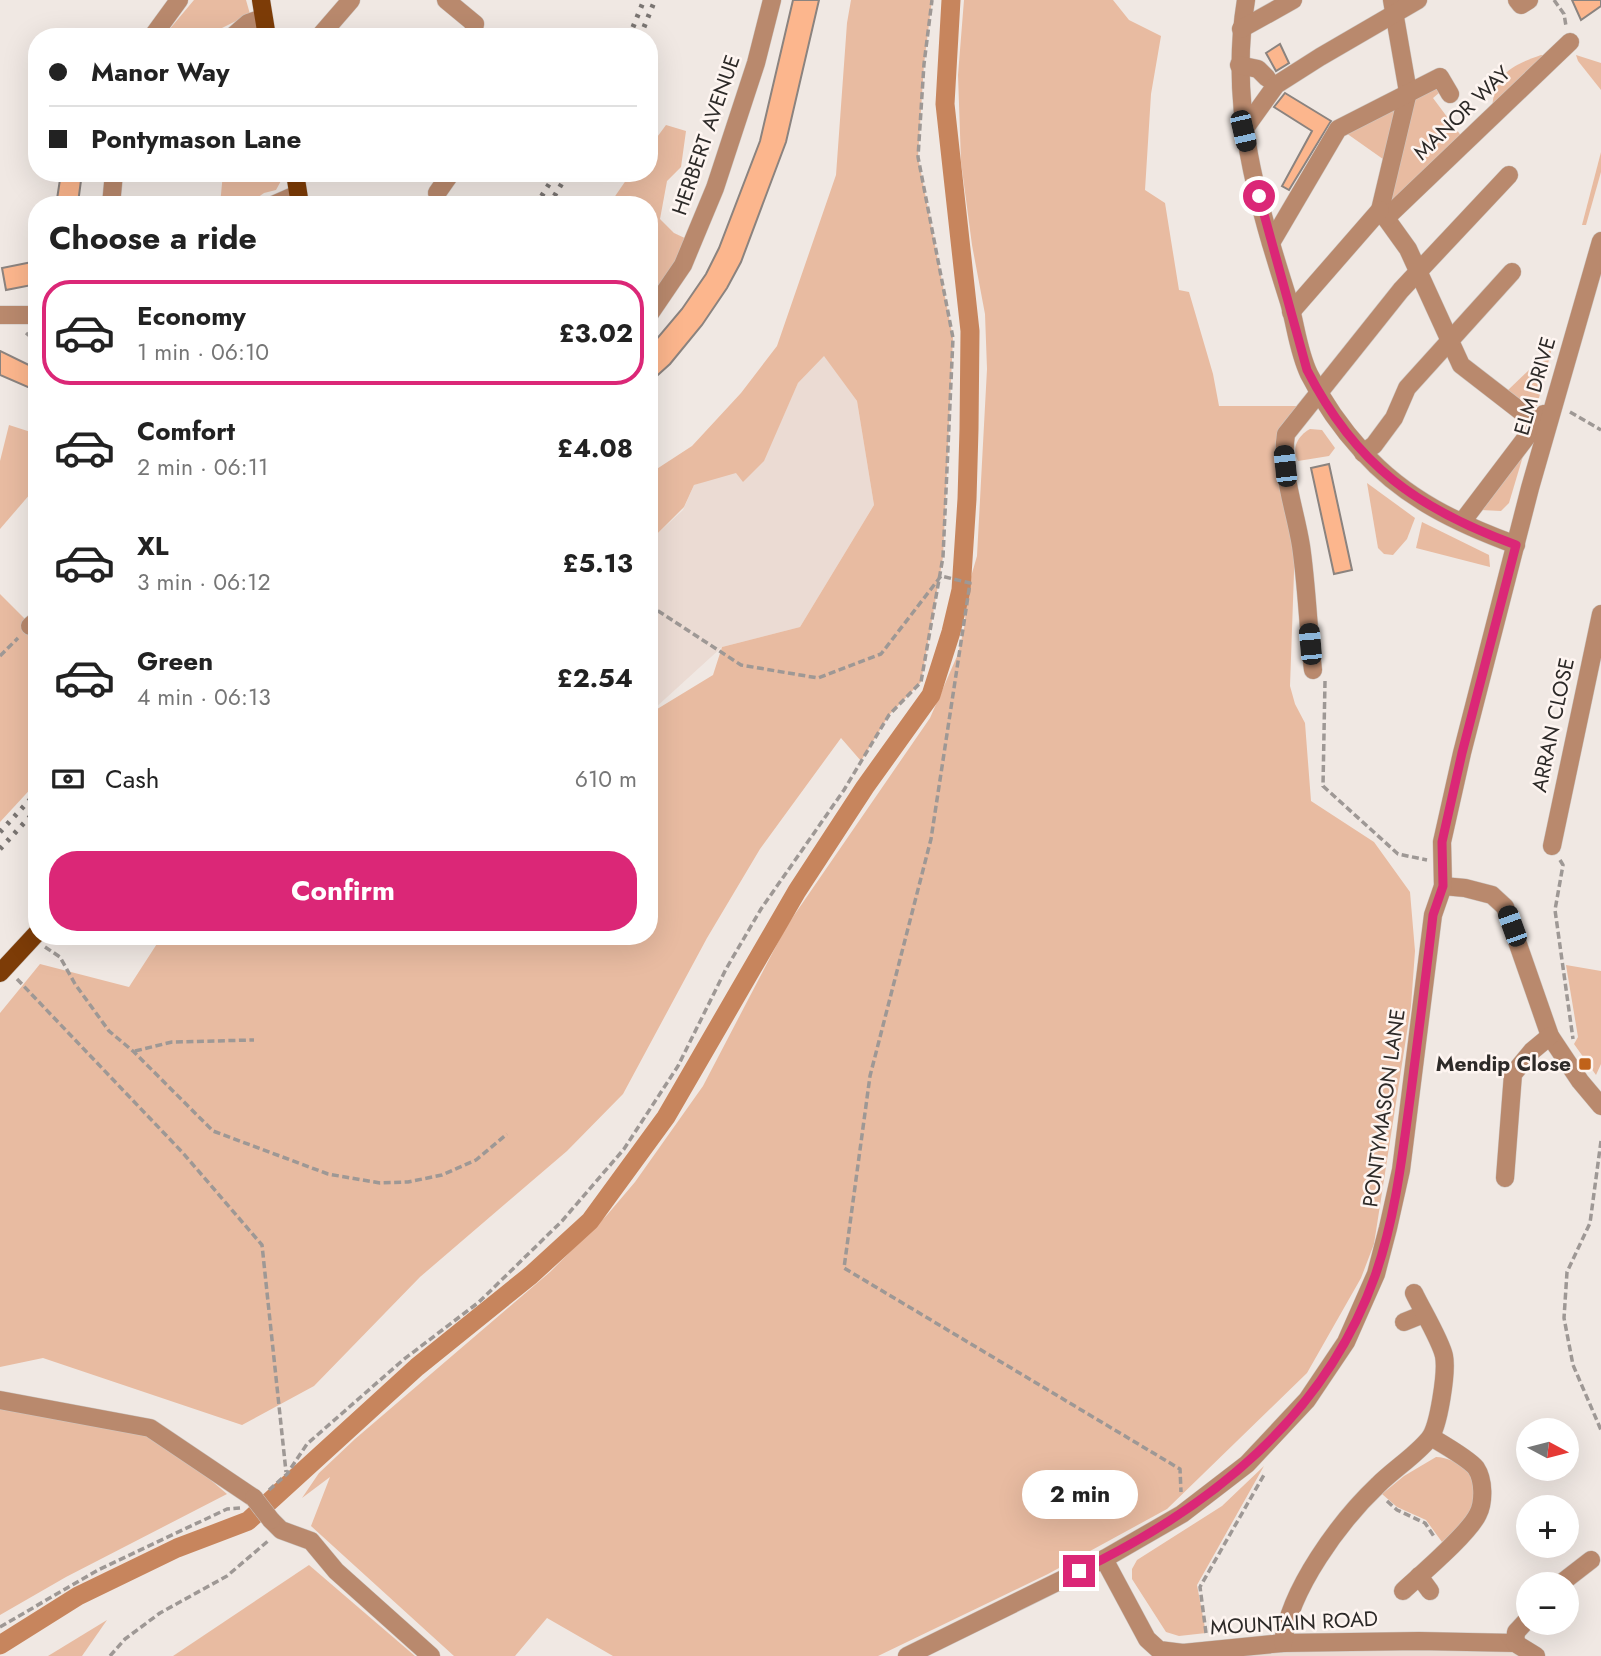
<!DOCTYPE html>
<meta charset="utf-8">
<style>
:root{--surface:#fff;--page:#f2f2f2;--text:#222;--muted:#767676;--line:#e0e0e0;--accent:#db2777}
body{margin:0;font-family:Jost,sans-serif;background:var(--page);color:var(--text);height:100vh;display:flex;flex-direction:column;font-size:26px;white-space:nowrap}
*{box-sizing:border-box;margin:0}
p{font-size:23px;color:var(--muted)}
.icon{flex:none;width:38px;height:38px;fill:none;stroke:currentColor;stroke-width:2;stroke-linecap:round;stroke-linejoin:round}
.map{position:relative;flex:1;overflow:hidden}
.side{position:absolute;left:28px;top:196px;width:630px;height:749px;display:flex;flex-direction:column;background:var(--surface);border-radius:28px;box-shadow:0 7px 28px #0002}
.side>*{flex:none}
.guide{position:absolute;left:28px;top:28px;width:630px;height:154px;border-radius:28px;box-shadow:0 7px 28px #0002;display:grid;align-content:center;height:154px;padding:0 21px;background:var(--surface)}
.needle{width:46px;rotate:97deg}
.controls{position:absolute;left:1516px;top:1418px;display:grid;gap:14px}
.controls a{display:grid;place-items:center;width:63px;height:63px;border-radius:50%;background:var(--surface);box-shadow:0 7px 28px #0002;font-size:35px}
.end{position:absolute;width:32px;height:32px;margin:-16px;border:9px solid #db2777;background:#fff;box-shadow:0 0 0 4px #fff}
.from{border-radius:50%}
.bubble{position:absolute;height:49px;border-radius:24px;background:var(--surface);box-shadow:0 7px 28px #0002;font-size:23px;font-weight:700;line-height:49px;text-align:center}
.car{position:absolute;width:21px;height:42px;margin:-21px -10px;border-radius:9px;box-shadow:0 0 5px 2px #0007;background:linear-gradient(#222 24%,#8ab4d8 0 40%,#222 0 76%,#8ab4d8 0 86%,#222 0)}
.guide b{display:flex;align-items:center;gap:24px;height:66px;font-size:26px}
.guide b+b{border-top:2px solid var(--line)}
.guide i{width:18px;height:18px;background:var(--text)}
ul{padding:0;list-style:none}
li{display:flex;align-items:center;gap:21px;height:105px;margin:0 14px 10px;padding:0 7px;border:4px solid transparent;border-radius:28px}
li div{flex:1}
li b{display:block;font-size:26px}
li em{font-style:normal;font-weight:700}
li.active{border-color:var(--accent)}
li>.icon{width:63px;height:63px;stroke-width:1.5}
h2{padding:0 21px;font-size:32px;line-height:84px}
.pay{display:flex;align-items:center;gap:18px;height:77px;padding:0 21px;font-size:26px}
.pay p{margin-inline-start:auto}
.action{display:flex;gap:14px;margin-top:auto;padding:14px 21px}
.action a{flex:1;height:80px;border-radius:28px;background:var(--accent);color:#fff;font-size:28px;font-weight:700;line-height:80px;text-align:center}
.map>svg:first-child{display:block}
</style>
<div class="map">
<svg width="1601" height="1656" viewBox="0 0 1601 1656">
<rect width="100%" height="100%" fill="#f0e8e3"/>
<g fill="#ebdbd3">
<polygon points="824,355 857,401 874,505 800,627 722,647 654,709 649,709 649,533 655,536 683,510 694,485 763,461 798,383"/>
<polygon points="1515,1643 1535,1656 1173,1656 1183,1653"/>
</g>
<g fill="#e8bba1">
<polygon points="194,0 246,0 250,14 214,32 213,37 163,37"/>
<polygon points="851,0 932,0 924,64 918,157 953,338 943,557 921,682 889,715 861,761 841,738 760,849 707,938 623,1094 567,1151 420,1277 314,1386 242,1425 43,1358 0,1367 0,1013 40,964 129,987 162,936 649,936 649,714 713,675 722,647 800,627 874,505 857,401 824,356 798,383 764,461 743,482 736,473 694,485 684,507 655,536 649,533 649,474 692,446 741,393 777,346 836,175 847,23"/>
<polygon points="964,0 1113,0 1129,20 1161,36 1151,94 1145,190 1165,203 1179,290 1189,292 1213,374 1219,406 1299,406 1282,424 1275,449 1295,544 1290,686 1295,704 1305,723 1311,801 1374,842 1410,892 1415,951 1411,1006 1374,1244 1361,1278 1307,1373 1167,1509 1048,1574 878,1656 613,1656 547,1618 515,1656 454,1656 311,1526 330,1477 302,1498 319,1473 355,1439 550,1272 607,1215 635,1182 703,1086 786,927 930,718 958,654 965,624 966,594 977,556 987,369 985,314 972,245 961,162 958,75"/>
<path d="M 1541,55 L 1556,55 L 1492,108 C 1495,74 1510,66 1541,55 Z"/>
<polygon points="1576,55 1601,63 1601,90 1578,61"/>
<polygon points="1446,87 1433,98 1465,141 1386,218 1390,164 1339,128 1408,92"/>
<polygon points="666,125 686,131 681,167 667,181 660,219 674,233 689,240 649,302 649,205 609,205 631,173 649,173 649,148"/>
<polygon points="1601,152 1601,172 1586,225 1582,225"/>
<polygon points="223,173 282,173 282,179 276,190 264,193 247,205 220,205"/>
<polygon points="1552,348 1534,417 1506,392"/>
<polygon points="9,425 37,434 37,486 0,529 0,461"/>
<path d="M 1310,429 L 1322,430 L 1335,448 L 1329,456 L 1298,461 C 1291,447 1298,436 1310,429 Z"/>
<polygon points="1529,436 1509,503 1501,511 1481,510"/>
<polygon points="1367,483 1415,518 1407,539 1393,555 1384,554 1378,548"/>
<polygon points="1422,522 1489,555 1490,567 1416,548"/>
<polygon points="0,594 37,631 37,782 0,822"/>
<polygon points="1566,965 1601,971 1601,1064 1596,1075 1574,1044 1578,1037"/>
<polygon points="0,1400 149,1427 227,1494 66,1577 0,1615"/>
<path d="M 1436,1457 C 1460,1458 1482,1478 1474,1505 C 1470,1519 1453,1533 1442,1542 L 1426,1520 L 1397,1507 L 1382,1494 L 1404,1476 Z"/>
<polygon points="1264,1466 1197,1585 1206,1633 1179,1636 1166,1632 1132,1579 1132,1569 1137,1560 1222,1506"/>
<polygon points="309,1565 415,1656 173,1656"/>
<polygon points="107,1620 82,1656 48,1656"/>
</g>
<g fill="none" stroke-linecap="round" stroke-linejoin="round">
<polyline stroke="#c7855d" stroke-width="19" points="0,1645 78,1596 177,1548 248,1521 417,1367 531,1275 590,1221 666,1117 797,891 865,787 931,695 951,632 961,590 967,499 969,429 970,331 945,104 951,0"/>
</g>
<g fill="#fcb68d" stroke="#8b837f" stroke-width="2">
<polygon points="793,0 819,0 786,142 741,262 727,288 702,325 670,364 649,383 649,348 682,309 706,274 719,248 760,141"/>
<polygon points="1572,0 1601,0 1601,6 1581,20"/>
<polygon points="1280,44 1289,63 1276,71 1266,53"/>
<polygon points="1285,93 1331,121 1289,190 1282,186 1312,131 1274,107"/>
<polygon points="61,173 82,173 78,203 57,199"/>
<polygon points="37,261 37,284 6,290 2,268"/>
<polygon points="0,351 37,369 37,391 0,375"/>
<polygon points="1329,464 1352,570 1334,574 1311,468"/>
</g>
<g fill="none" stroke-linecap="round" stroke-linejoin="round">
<g stroke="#cdc6c1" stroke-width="19">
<g id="minor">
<polyline points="446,0 475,24 472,37"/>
<path d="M 1246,0 C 1228,107 1257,201 1289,302 C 1296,326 1298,351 1309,374 C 1323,402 1342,429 1363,452 C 1405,499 1459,524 1516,545"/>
<polyline points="1392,0 1408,92 1380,210 1408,249 1461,365 1536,423"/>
<polyline points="1517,0 1521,5 1529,0"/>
<polyline points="1241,29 1293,0"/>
<polyline points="152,37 179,0"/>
<polyline points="232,37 248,23 263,18"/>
<polyline points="319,37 351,0"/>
<polyline points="1239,65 1258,69 1267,78"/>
<polyline points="1243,131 1276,85 1320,57 1418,0"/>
<polyline points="437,193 451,173"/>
<polyline points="111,205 114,173"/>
<polyline points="273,205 298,194"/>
<polyline points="1386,218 1570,42"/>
<polyline points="1271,243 1338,129 1440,77 1450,94"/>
<polyline points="1291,312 1380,210"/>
<polyline points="0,315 37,315"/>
<polyline points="649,315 683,265 715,188 756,63 772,0"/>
<polyline points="1363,453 1374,445 1394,418 1407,388 1512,272"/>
<polyline points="1462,522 1544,414"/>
<polyline points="30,626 37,620"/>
<path d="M 1313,670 C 1308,628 1307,587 1301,546 C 1295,508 1280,472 1286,434 L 1401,290 L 1509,175"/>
<polyline points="1552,846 1601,614"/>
<polyline points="1443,886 1465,888 1492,895 1505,907 1550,1036 1580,1081 1601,1106"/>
<polyline points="1505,1178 1513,1074 1532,1051 1550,1036"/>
<polyline points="1404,1322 1424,1314"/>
<polyline points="0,1400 150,1428 254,1498"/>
<polyline points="271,1520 281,1530 311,1541 336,1571 431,1656"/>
<polyline points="1104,1559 1147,1639 1159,1650 1183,1653 1283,1643 1419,1641 1515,1643 1536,1656"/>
<polyline points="1419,1576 1430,1591"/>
<polyline points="1560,1584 1591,1560"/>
<path d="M 1403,1591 C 1420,1575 1469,1534 1478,1514 C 1484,1502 1484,1480 1476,1468 C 1469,1459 1441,1443 1431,1437"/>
<path d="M 1283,1643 C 1289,1590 1340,1521 1378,1485 C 1394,1469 1415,1456 1429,1439 C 1439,1427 1447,1371 1444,1356 C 1441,1341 1421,1308 1414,1293"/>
<polyline points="1515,1643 1516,1632 1528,1619"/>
<polyline points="907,1656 1104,1559 1182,1514 1247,1464 1307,1400 1346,1342 1376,1274 1388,1228 1401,1170 1433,915 1443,886 1442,842 1462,753 1530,488 1601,241"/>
</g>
</g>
<g stroke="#cdc6c1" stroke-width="19">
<g id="major">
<polyline points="261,0 267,37"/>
<polyline points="295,173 300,205"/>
<polyline points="0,973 37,933"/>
</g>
</g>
<g stroke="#9e9895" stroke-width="3.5" stroke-dasharray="7 3.5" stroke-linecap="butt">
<polyline points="1554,0 1564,14 1566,26"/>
<polyline points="26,333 37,342"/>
<polyline points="1570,412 1601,430"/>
<polyline points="649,605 741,665 818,678 881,654 941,576 970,583 931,839 870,1076 844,1268 1180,1469 1181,1492"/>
<polyline points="0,656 18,638"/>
<polyline points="1325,681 1323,786 1398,854 1427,860"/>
<polyline points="1560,860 1563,865 1555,910 1573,1039"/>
<polyline points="45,947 60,957 75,984 109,1031 134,1052 213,1131 328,1174 380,1183 408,1182 442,1175 476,1160 507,1134"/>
<polyline points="17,979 183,1153 262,1245 286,1472"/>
<polyline points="135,1051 172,1042 254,1040"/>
<polyline points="1601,1141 1590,1223 1567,1272 1564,1318 1573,1365 1601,1430"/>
<polyline points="269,1490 287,1474 307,1444 403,1360 479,1302 562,1221 624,1149 678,1066 726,969 761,909 844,790 889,715 921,682 943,557 953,338 918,157 924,64 932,0"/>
<polyline points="1387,1501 1397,1510 1425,1523 1435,1538"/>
<polyline points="0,1627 98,1570 227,1509 240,1508"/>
<polyline points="1206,1633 1200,1587 1265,1473"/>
<polyline points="110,1656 125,1639 160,1613 227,1576 268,1541"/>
</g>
<use href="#minor" stroke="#b9896d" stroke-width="18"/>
<use href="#major" stroke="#7d3c07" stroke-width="18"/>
<g stroke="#7a7572" stroke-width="5" stroke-dasharray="3.5 7" stroke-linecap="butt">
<polyline points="629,37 644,0"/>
<polyline points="640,37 655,0"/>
<polyline points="536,205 556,173"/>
<polyline points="549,205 568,173"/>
<polyline points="0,832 37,792"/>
<polyline points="0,849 37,809"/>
</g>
<g stroke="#cdc6c1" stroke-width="19" stroke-linecap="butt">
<polyline id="minor-bridge" points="254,1498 271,1520"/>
</g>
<use href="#minor-bridge" stroke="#b9896d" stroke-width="18"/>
</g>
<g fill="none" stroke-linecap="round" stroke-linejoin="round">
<path stroke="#db2777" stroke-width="9" d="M 1079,1571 C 1210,1508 1325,1417 1375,1276 C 1395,1219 1402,1158 1410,1099 C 1418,1038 1426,976 1433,915 L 1443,886 L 1442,842 L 1462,753 L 1516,545 C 1418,509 1356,466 1307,370 L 1259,196"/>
</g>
<rect fill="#c0621a" stroke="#fef5f1" stroke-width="2.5" x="1578" y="1057" width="14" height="14" rx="3.5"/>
<g text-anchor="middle" stroke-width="5" stroke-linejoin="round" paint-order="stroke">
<g font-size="21" fill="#2d2a28" stroke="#fef5f1">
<text transform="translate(1462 113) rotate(-44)" y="7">MANOR WAY</text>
<text transform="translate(706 135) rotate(-71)" y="7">HERBERT AVENUE</text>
<text transform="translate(1535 386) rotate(-74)" y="7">ELM DRIVE</text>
<text transform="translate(1553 725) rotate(-78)" y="7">ARRAN CLOSE</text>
<text transform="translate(1384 1108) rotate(-82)" y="7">PONTYMASON LANE</text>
<text transform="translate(1294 1623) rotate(-3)" y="7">MOUNTAIN ROAD</text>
</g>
<g font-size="21" font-weight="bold" fill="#2d2a28" stroke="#fef5f1" text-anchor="end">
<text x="1571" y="1071">Mendip Close</text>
</g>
</g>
</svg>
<div class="controls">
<a><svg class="needle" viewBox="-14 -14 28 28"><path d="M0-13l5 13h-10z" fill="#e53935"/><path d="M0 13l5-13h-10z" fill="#767676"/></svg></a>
<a>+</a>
<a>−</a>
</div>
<i class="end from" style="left:1259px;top:196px"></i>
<i class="end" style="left:1079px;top:1571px"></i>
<div class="bubble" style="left:1022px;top:1470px;width:116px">2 min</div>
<i class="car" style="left:1243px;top:131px;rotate:167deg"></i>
<i class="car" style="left:1285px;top:466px;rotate:354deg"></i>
<i class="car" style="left:1310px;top:644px;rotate:355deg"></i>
<i class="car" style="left:1512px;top:926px;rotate:340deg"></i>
<div class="guide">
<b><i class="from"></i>Manor Way</b>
<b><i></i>Pontymason Lane</b>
</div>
<section class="side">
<h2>Choose a ride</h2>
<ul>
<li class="active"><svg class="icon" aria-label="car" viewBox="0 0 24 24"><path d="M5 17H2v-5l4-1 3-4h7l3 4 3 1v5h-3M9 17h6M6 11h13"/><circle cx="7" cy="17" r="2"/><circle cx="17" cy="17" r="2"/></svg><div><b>Economy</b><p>1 min · 06:10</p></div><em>£3.02</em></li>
<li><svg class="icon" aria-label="car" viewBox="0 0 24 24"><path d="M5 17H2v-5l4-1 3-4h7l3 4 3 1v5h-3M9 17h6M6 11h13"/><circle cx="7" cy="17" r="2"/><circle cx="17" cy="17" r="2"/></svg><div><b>Comfort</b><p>2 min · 06:11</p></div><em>£4.08</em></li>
<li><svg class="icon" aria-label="car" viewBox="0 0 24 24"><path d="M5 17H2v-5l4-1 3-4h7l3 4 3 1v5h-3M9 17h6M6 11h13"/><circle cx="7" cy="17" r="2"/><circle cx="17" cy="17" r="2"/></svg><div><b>XL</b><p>3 min · 06:12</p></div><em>£5.13</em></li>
<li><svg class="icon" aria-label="car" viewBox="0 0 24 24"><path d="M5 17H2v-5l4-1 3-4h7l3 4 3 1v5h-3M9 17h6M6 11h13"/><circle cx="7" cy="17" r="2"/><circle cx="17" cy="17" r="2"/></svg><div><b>Green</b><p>4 min · 06:13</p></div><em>£2.54</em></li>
</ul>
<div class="pay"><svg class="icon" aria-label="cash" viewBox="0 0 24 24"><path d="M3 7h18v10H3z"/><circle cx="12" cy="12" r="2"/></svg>Cash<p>610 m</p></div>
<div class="action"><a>Confirm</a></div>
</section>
</div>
